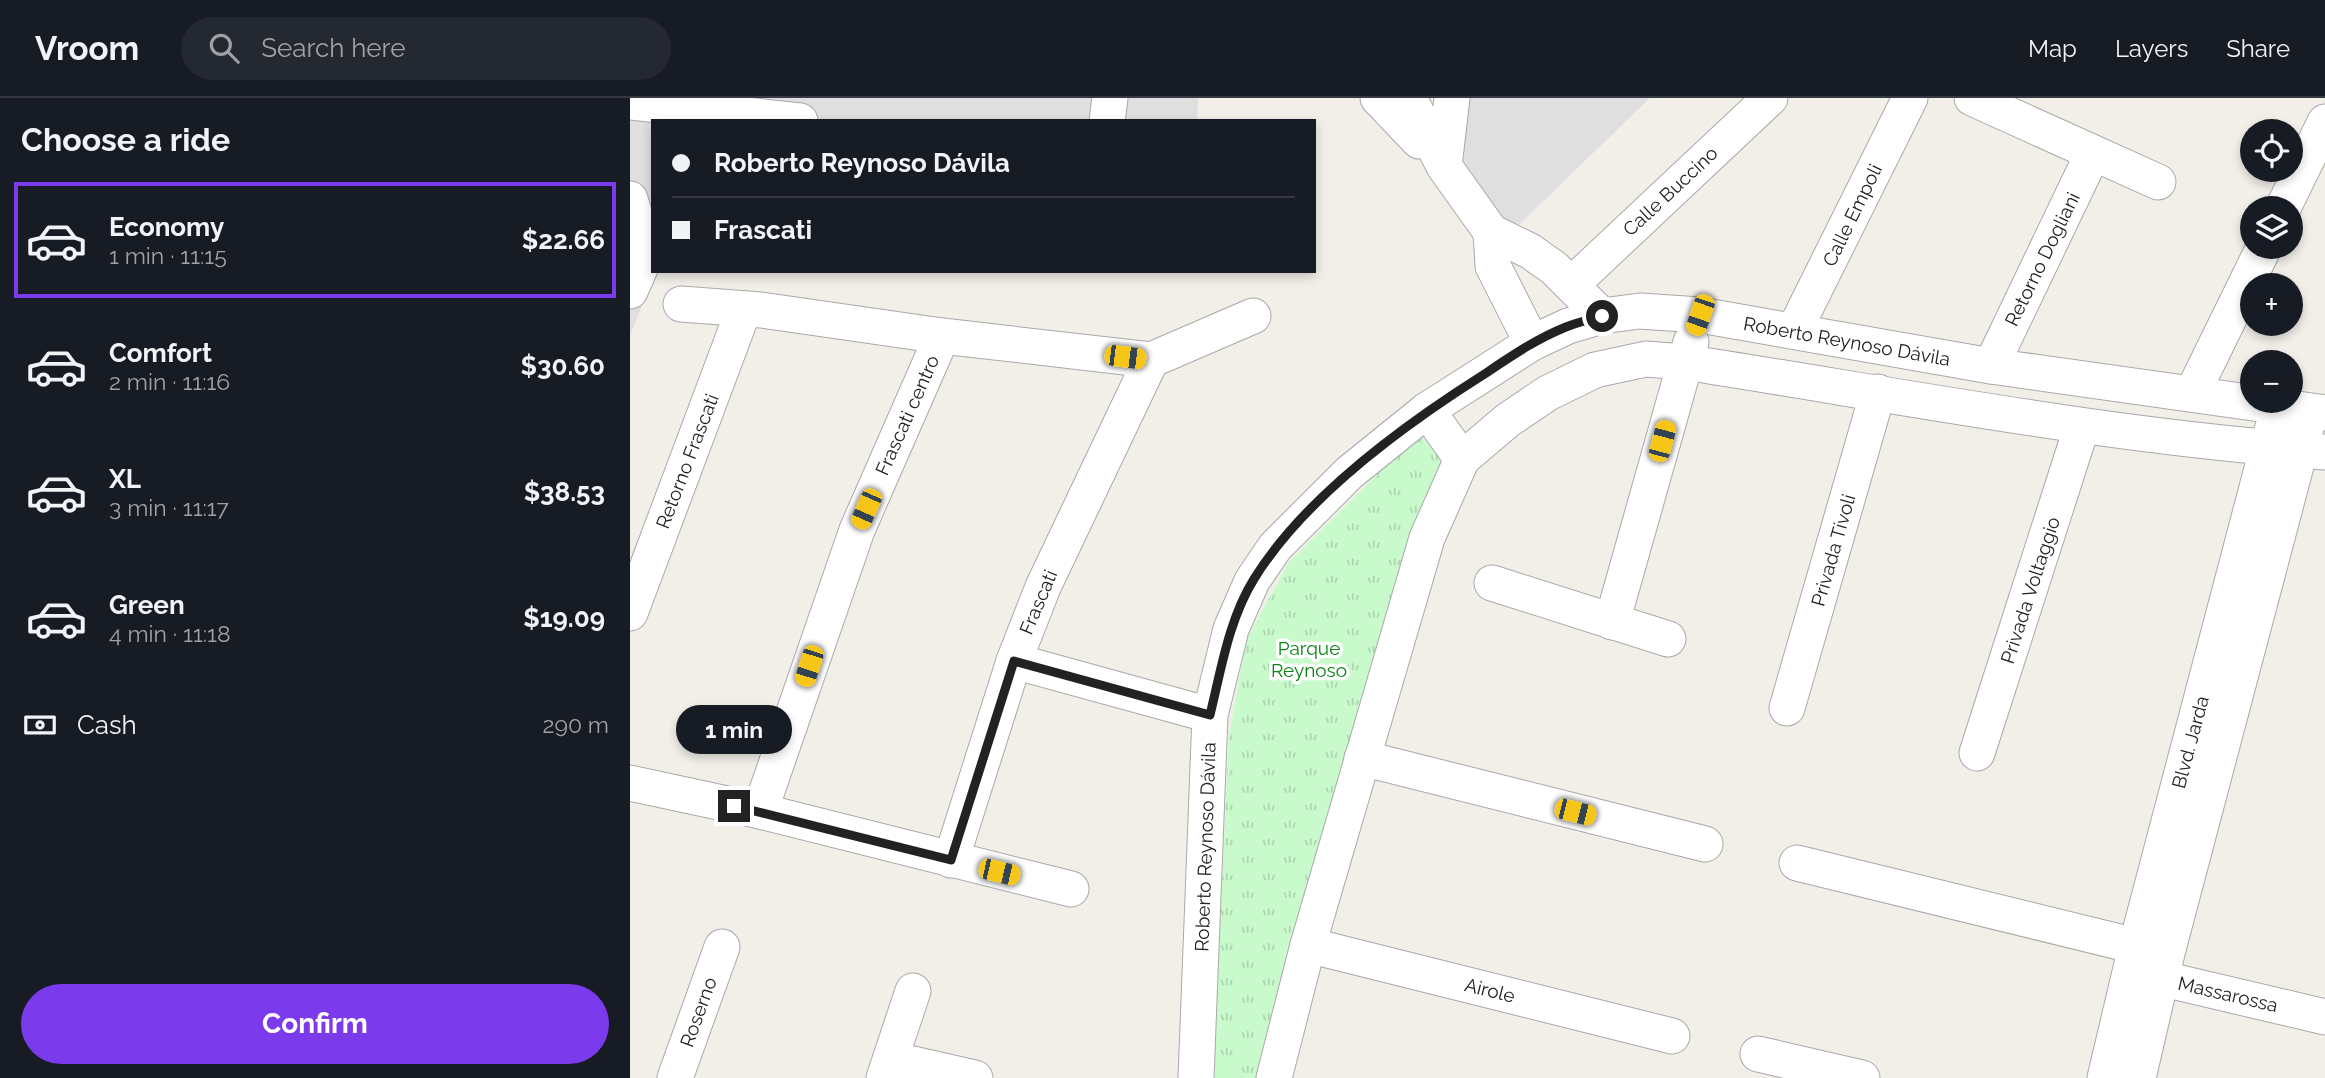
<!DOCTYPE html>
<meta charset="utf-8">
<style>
:root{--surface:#171b24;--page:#242831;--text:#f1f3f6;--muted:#9ea1a6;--line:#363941;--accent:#7c3aed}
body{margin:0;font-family:Raleway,sans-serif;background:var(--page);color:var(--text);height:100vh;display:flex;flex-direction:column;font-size:26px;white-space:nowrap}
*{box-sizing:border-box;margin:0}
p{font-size:23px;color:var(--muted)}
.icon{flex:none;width:38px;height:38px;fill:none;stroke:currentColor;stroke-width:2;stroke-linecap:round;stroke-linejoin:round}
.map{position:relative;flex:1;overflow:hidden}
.drawer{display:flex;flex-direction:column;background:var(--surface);width:630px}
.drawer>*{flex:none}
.banner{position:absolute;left:21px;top:21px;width:665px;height:154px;border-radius:0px;box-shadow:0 4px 10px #0003;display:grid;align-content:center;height:154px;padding:0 21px;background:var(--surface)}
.buttons{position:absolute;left:1610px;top:21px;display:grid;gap:14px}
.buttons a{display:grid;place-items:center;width:63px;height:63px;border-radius:50%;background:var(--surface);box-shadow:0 4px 10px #0003;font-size:35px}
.end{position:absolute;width:32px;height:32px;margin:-16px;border:9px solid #222;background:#fff;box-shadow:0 0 0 4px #fff}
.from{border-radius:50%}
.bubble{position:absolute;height:49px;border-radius:24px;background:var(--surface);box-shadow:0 4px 10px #0003;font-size:23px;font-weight:700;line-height:49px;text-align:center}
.car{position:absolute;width:21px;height:42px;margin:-21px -10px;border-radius:9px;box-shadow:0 0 5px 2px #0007;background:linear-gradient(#f5c518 24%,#345 0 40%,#f5c518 0 76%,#345 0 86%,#f5c518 0)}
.banner b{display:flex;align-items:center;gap:24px;height:66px;font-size:26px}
.banner b+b{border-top:2px solid var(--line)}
.banner i{width:18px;height:18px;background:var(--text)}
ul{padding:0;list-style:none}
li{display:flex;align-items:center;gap:21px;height:116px;margin:0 14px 10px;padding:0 7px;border:4px solid transparent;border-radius:0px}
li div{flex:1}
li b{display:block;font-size:26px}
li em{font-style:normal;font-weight:700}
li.current{border-color:var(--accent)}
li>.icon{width:63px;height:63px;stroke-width:1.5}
h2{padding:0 21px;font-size:32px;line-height:84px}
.pay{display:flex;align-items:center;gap:18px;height:77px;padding:0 21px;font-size:26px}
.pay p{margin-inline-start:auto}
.primary-button{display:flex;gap:14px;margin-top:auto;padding:14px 21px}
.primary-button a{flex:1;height:80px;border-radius:42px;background:var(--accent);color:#fff;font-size:28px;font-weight:700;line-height:80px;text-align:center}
header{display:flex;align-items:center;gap:42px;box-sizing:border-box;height:98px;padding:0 35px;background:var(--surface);border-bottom:2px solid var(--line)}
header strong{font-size:33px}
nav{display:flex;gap:38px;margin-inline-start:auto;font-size:24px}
.search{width:490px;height:63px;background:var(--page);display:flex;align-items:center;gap:18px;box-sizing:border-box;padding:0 24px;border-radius:38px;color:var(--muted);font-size:26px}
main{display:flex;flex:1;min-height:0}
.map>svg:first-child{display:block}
</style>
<header>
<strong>Vroom</strong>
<div class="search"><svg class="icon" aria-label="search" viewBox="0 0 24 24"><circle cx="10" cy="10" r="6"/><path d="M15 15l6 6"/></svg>Search here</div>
<nav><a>Map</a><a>Layers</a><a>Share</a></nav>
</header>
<main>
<section class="drawer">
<h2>Choose a ride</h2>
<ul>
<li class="current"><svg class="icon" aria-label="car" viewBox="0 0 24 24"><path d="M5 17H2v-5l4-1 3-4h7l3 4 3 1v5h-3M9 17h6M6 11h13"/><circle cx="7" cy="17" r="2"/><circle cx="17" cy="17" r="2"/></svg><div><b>Economy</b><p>1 min · 11:15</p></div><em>$22.66</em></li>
<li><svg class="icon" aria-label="car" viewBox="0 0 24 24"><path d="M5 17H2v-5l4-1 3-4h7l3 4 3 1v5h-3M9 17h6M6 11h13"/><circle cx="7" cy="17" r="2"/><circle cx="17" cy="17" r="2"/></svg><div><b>Comfort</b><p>2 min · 11:16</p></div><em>$30.60</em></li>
<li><svg class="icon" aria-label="car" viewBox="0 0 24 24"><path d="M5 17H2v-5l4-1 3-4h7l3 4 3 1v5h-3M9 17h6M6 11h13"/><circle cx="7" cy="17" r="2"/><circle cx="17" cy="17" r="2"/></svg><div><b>XL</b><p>3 min · 11:17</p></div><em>$38.53</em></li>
<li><svg class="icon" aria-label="car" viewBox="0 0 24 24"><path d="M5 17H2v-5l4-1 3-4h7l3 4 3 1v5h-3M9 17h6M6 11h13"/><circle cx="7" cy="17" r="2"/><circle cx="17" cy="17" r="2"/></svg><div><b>Green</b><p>4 min · 11:18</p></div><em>$19.09</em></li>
</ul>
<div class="pay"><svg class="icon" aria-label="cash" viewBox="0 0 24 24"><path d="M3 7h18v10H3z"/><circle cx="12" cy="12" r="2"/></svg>Cash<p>290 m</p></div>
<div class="primary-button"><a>Confirm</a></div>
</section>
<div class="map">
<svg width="1695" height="980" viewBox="0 0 1695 980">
<defs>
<pattern id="park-tufts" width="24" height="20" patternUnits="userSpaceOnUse" patternTransform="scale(1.75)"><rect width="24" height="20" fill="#c8facc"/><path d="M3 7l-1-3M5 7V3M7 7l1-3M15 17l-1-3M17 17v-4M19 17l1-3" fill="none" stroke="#acd6af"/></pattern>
</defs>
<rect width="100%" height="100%" fill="#f2efe9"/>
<g fill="#e0dfdf">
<polygon points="0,0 568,0 567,23 23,23 23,173 27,173 0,237"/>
<polygon points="806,0 1020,0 872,143 810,39"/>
</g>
<polygon fill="url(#park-tufts)" points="788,336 817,360 629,980 583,980 599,636 617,540 659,464"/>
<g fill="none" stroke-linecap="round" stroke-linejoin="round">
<g stroke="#a9a9a9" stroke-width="37">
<g id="minor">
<polyline points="748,0 789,43"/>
<polyline points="779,0 814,68 861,134 900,153 924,170 972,218"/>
<polyline points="1342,0 1528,84"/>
<polyline points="0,4 170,23"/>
<polyline points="477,23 480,0"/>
<polyline points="814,68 822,0"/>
<polyline points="0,101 16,155"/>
<polyline points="1653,110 1695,24"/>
<polyline points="861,134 863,168 902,245"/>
<polyline points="941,187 1140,0"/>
<polyline points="0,193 23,141"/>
<polyline points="51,206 131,212 312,238 521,262 623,218"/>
<polyline points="1164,233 1280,0"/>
<polyline points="1361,268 1463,55"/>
<polyline points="1562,296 1634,149"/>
<polyline points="797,312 832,361"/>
<polyline points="862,485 1038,541"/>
<polyline points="0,515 114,211"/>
<polyline points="982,524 1061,244"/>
<polyline points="384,563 580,617"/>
<polyline points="1157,610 1248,294"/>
<polyline points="1347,655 1452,328"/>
<polyline points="732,660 1075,746"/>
<polyline points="0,685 130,713 441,791"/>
<polyline points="130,713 227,432 312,238"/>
<polyline points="321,762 384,563 413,489 521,262"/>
<polyline points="1167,765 1526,853"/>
<polyline points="678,847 1042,938"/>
<polyline points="1508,875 1695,919"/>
<polyline points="1128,956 1232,980"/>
<polyline points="261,961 345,980"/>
<polyline points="45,980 92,849"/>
<polyline points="254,980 283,893"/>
<polyline points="566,980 580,617 601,531 622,483 645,449 719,375 797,312 902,245 938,228 972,218 1010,213 1070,217 1361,268 1695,315"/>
<path d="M 644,980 L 678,847 L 797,440 L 832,361 L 878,322 L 918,295 L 965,272 L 1016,261 L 1054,264 C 1267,297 1480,339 1695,354"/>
<polyline points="1475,980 1506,849 1643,329"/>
<polyline points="1508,980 1537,855 1676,330"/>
</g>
</g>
<use href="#minor" stroke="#fff" stroke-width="35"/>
</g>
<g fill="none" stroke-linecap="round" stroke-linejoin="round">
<path stroke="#222" stroke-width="9" d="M 104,708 L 321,762 L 384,563 L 580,617 C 591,572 599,521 624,481 C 674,400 774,327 853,277 C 880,259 906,241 936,229 C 948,224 960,222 972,218"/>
</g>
<g text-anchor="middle" stroke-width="7" stroke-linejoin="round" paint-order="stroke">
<g font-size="19" fill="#222" stroke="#fff">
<text transform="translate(1040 93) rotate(-43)" y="7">Calle Buccino</text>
<text transform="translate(1222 117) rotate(-64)" y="7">Calle Empoli</text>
<text transform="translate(1412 161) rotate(-64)" y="7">Retorno Dogliani</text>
<text transform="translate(1217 243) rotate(10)" y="7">Roberto Reynoso Dávila</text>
<text transform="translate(277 317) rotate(-66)" y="7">Frascati centro</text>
<text transform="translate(57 363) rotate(-69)" y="7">Retorno Frascati</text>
<text transform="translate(1203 452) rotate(-74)" y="7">Privada Tívoli</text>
<text transform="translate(1400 492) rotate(-72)" y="7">Privada Voltaggio</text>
<text transform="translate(408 504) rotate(-67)" y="7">Frascati</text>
<text transform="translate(1560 644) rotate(-75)" y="7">Blvd. Jarda</text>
<text transform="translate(575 749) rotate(-88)" y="7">Roberto Reynoso Dávila</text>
<text transform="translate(860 892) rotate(14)" y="7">Airole</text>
<text transform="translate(1598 896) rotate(13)" y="7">Massarossa</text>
<text transform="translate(68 914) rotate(-70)" y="7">Roserno</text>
</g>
<g font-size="19" fill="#0c8416" stroke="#fff">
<text x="679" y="557">Parque<tspan x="679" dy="22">Reynoso</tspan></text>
</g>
</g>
</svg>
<div class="buttons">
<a><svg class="icon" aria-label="locate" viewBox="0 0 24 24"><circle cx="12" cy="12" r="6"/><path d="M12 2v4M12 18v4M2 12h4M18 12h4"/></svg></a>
<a><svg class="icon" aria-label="layers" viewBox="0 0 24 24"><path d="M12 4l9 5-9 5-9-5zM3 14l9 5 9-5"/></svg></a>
<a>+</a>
<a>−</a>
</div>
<i class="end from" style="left:972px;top:218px"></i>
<i class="end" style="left:104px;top:708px"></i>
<div class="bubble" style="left:46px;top:607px;width:116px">1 min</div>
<i class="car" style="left:1070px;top:217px;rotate:199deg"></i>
<i class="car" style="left:495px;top:259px;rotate:97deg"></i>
<i class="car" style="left:1032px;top:343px;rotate:15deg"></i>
<i class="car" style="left:236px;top:411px;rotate:204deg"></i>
<i class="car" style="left:179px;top:568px;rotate:198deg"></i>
<i class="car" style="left:945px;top:714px;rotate:104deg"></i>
<i class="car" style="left:369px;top:774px;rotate:103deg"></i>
<div class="banner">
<b><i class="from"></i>Roberto Reynoso Dávila</b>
<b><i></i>Frascati</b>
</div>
</div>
</main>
